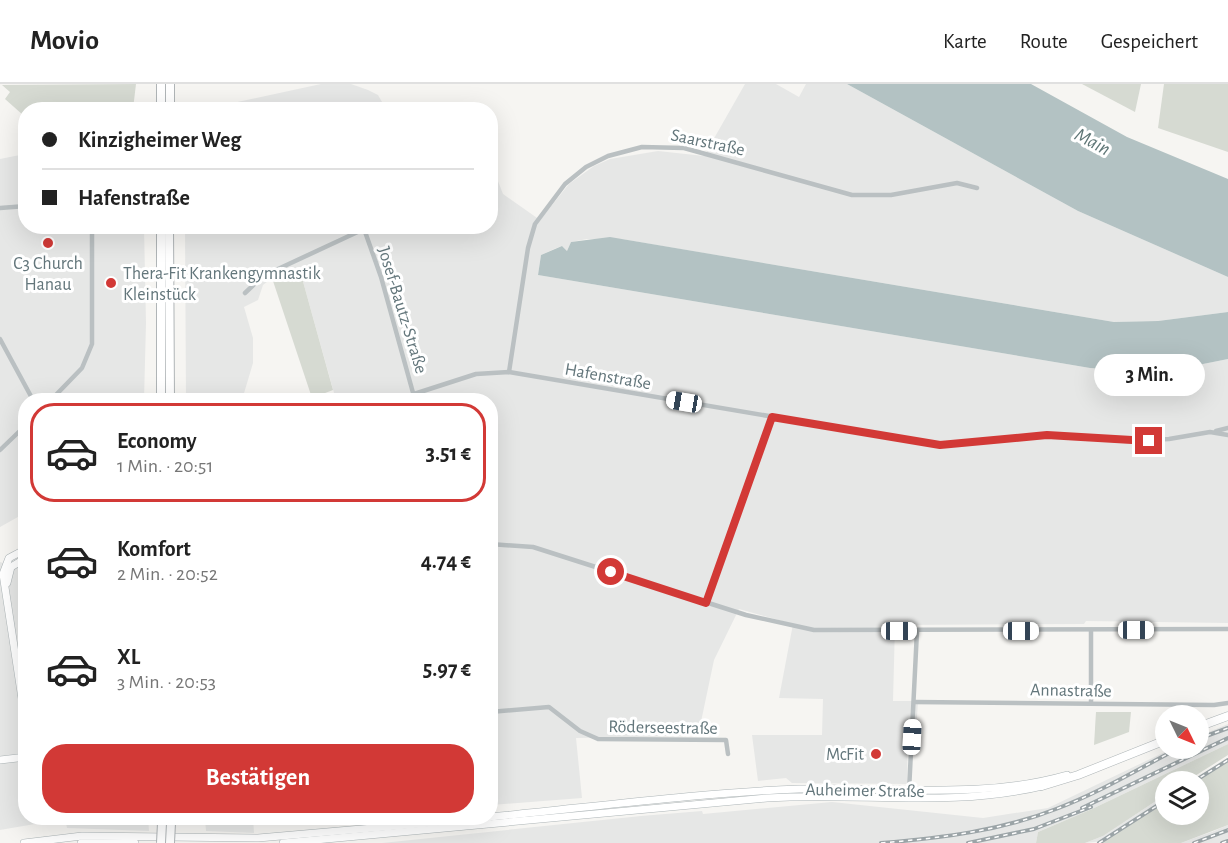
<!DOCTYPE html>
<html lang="de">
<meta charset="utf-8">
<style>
:root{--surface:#fff;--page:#f2f2f2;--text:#222;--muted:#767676;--line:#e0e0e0;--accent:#d23936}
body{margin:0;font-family:"Alegreya Sans",sans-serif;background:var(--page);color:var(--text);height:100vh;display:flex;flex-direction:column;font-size:22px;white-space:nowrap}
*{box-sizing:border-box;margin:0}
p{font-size:20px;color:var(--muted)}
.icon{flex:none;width:33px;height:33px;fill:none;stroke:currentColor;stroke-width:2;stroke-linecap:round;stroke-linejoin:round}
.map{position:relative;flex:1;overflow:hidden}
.sheet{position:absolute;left:18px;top:309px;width:480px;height:432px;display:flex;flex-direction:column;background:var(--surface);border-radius:24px;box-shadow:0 6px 24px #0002}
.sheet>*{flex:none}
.guide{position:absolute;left:18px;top:18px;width:480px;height:132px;border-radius:24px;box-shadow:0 6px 24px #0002;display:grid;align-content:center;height:132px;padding:0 24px;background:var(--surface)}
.needle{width:39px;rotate:133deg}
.fabs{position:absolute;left:1155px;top:621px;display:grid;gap:12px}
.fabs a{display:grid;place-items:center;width:54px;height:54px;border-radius:50%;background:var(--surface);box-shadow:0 6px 24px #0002;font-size:30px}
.end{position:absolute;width:27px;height:27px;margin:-14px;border:8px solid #d23936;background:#fff;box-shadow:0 0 0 3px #fff}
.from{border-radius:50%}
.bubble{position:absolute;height:42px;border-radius:21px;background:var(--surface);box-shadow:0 6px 24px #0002;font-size:20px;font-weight:700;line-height:42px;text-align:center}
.car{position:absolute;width:18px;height:36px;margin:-18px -9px;border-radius:8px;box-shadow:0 0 4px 2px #0007;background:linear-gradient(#fff 24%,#345 0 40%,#fff 0 76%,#345 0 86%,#fff 0)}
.guide b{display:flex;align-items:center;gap:21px;height:57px;font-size:22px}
.guide b+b{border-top:2px solid var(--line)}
.guide i{width:15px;height:15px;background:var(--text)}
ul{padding:10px 0 0;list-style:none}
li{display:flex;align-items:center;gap:18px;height:99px;margin:0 12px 9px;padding:0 12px;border:3px solid transparent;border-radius:24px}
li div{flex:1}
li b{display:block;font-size:22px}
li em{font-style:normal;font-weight:700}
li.on{border-color:var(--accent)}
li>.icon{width:54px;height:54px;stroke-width:1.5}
.action{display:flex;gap:12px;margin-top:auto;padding:12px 24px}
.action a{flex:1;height:69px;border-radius:24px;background:var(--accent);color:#fff;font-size:24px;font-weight:700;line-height:69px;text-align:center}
header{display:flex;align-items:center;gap:36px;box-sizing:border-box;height:84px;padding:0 30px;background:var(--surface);border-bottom:2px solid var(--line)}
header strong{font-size:28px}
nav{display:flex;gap:33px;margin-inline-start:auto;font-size:21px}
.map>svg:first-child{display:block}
</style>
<header>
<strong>Movio</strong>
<nav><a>Karte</a><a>Route</a><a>Gespeichert</a></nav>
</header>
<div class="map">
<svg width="1228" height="759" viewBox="0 0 1228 759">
<rect width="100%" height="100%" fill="#f6f5f2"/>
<g fill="#e6e7e6">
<polygon points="321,0 351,0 368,6 378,11 386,25 205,25"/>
<polygon points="745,0 776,0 799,13 806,0 847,0 1078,127 1228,193 1228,228 1158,237 1114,238 621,155 587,155 571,158 567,167 562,162 554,165 541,171 538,191 1090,284 1158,289 1228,275 1228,539 1086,537 1084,540 895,541 893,617 918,617 916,650 908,651 907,700 792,699 786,694 758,697 752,651 822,651 823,615 779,614 793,540 739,525 714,576 698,652 576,654 582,714 491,721 490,316 336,316 299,183 272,194 263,201 258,216 244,223 253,254 253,279 242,316 186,316 185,143 490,142 491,79 503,110 540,136 569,100 594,82 610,75 658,67 704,72"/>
<polygon points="25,70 26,142 144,143 146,239 144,316 26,316 25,429 0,443 0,75"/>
<polygon points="0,478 17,483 25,482 26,734 64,735 0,746"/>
<polygon points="1228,640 1228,660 1092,725 1038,748 1036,759 382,759 641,732 702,727 703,730 832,718 983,734 1048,724 1171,665 1198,664 1199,652"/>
<polygon points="1165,711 1165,718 1105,757 1085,759 1103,752"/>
<polygon points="65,734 148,734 149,747 67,744"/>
<polygon points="195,734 253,734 254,749 206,747 205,734"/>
<polygon points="1228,741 1228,759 1181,759 1214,747"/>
</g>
<g fill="#d6dad2">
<polygon points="136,0 133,25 26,26 25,31 23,31 5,15 10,8 2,1"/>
<polygon points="1082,0 1141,0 1135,28"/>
<polygon points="1164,0 1228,0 1228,68 1158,44"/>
<polygon points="299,183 333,306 312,314 272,194"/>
<polygon points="1096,628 1131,628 1129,648 1094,661"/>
<polygon points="1228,660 1228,671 1187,697 1166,698 1165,711 1103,752 1085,759 1036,759 1038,748 1092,725"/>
<polygon points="1228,677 1228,741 1181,759 1101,759 1165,718 1166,730 1198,730 1198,698 1196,697"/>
</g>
<g fill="#b3c2c3">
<polygon points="847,0 1031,0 1127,53 1228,95 1228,193 1078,127"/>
<polygon points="610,153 1114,238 1158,237 1228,228 1228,275 1158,289 1090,284 538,191 541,171 562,162 567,167 571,158"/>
</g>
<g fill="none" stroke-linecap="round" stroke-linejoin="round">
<g stroke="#adb5b7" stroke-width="8">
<g id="secondary">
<polyline points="26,465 9,474 3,490 26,641"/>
<polyline points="7,499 11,483 26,474"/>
<polyline points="0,676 26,673"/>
<path d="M 490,733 C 593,723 697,709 799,705 C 890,702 979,716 1067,691"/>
<polyline points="24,759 82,752 258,754 488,734"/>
<polyline points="81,759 135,759"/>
<path d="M 283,759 L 767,714 C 859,708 952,724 1042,702"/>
</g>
</g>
<g stroke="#aeb5b7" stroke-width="9">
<g id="primary">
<polyline points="1198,643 1228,632"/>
<polyline points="1042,702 1078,691 1166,656"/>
</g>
</g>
<g stroke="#b0b5b7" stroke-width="10">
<g id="highway">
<polyline points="161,26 161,0"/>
<polyline points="170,26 170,0"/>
<polyline points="161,142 161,316"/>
<polyline points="169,142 170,316"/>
</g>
</g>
<g stroke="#bac0c2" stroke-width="4.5">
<polyline points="0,124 26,122"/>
<polyline points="363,142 381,193 415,316"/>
<polyline points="245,209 263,192 364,145"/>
<polyline points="0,255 33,316"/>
<polyline points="509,288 528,164 535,140 565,100 586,83 608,72 642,63 684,64 852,111 891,111 957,99 977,104"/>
<polyline points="414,310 476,290 509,288 940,361 1047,351 1127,357 1169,355 1210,348 1228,351"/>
<polyline points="51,316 82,284 92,260 92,142"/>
<polyline points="1216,347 1228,344"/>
<polyline points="0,366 26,341"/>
<polyline points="490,460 533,463 746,531 814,546 1228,545"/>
<polyline points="706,519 772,333"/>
<polyline points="914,618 1214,621 1228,619"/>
<polyline points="1091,619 1091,546"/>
<polyline points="490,628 549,623 580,647 598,655 726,656 728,670"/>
<polyline points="909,707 917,547"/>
</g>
<use href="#secondary" stroke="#fff" stroke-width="7"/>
<use href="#primary" stroke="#fff" stroke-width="8"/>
<use href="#highway" stroke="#fff" stroke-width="8"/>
<g stroke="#9ba4a7" stroke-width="4">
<g id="rail">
<polyline points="1198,655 1228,644"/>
<polyline points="1193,698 1228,676"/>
<polyline points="1082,724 1228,654"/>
<path d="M 881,759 C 941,754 1000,747 1056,725 C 1099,709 1138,685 1179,664"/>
<polyline points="968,759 1034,745 1091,723"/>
<polyline points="1099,759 1166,716"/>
<polyline points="1194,759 1228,746"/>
<polyline points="1222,759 1228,757"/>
</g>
</g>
<use href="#rail" stroke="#fff" stroke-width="1.5" stroke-dasharray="4.5" stroke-linecap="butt"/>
<g stroke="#b0b5b7" stroke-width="10" stroke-linecap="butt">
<g id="highway-bridge">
<polyline points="161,759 162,739"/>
<polyline points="170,759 171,739"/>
</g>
</g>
<use href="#highway-bridge" stroke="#fff" stroke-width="8"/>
</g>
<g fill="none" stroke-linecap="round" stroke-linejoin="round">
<polyline stroke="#d23936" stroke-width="8" points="611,488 706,519 772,333 940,361 1047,351 1149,357"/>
</g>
<g fill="#d23936" stroke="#fff" stroke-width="2">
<circle cx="48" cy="159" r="6"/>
<circle cx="111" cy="199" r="6"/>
<circle cx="876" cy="670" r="6"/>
</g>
<g text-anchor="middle" stroke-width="6" stroke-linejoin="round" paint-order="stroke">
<g font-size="18" fill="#63767b" stroke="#fff">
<text transform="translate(708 58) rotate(12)" y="6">Saarstraße</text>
<text transform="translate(403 226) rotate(73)" y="6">Josef-Bautz-Straße</text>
<text transform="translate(608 292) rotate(10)" y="6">Hafenstraße</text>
<text transform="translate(1071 606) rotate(1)" y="6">Annastraße</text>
<text transform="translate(663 643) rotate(1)" y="6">Röderseestraße</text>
<text transform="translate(865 706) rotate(1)" y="6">Auheimer Straße</text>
</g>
<g font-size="18" fill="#63767b" stroke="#fff">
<text x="48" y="185">C3 Church<tspan x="48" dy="21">Hanau</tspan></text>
<text x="123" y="195" text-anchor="start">Thera-Fit Krankengymnastik<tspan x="123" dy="21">Kleinstück</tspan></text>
<text x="864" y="676" text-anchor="end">McFit</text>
</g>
<g font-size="20" font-style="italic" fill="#5e7676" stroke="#fff">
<text transform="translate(1093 57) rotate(28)" y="7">Main</text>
</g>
</g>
</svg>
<div class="fabs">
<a><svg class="needle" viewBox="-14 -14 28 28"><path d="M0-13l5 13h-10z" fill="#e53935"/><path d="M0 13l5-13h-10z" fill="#767676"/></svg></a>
<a><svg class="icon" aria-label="layers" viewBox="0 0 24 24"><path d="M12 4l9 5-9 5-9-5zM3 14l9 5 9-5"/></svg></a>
</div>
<i class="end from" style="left:611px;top:488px"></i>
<i class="end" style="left:1149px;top:357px"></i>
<div class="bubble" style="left:1094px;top:270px;width:111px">3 Min.</div>
<i class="car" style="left:684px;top:318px;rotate:280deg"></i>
<i class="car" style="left:1136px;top:546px;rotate:90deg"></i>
<i class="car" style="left:899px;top:547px;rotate:90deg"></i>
<i class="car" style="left:1021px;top:547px;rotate:90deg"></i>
<i class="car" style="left:912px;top:653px;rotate:3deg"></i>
<div class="guide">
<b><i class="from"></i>Kinzigheimer Weg</b>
<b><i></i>Hafenstraße</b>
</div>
<section class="sheet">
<ul>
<li class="on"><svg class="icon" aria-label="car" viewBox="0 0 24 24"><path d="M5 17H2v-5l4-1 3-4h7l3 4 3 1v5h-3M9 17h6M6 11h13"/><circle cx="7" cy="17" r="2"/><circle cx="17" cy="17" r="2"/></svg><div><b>Economy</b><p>1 Min. · 20:51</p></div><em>3.51 €</em></li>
<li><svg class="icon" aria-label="car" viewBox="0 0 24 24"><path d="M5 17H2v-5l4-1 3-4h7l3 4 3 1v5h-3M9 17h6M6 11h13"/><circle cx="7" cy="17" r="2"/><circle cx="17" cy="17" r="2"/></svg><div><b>Komfort</b><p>2 Min. · 20:52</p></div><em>4.74 €</em></li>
<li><svg class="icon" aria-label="car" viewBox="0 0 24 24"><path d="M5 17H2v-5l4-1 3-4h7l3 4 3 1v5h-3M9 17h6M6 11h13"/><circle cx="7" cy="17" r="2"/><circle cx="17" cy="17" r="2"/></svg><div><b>XL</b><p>3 Min. · 20:53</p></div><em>5.97 €</em></li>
</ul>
<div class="action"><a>Bestätigen</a></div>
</section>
</div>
